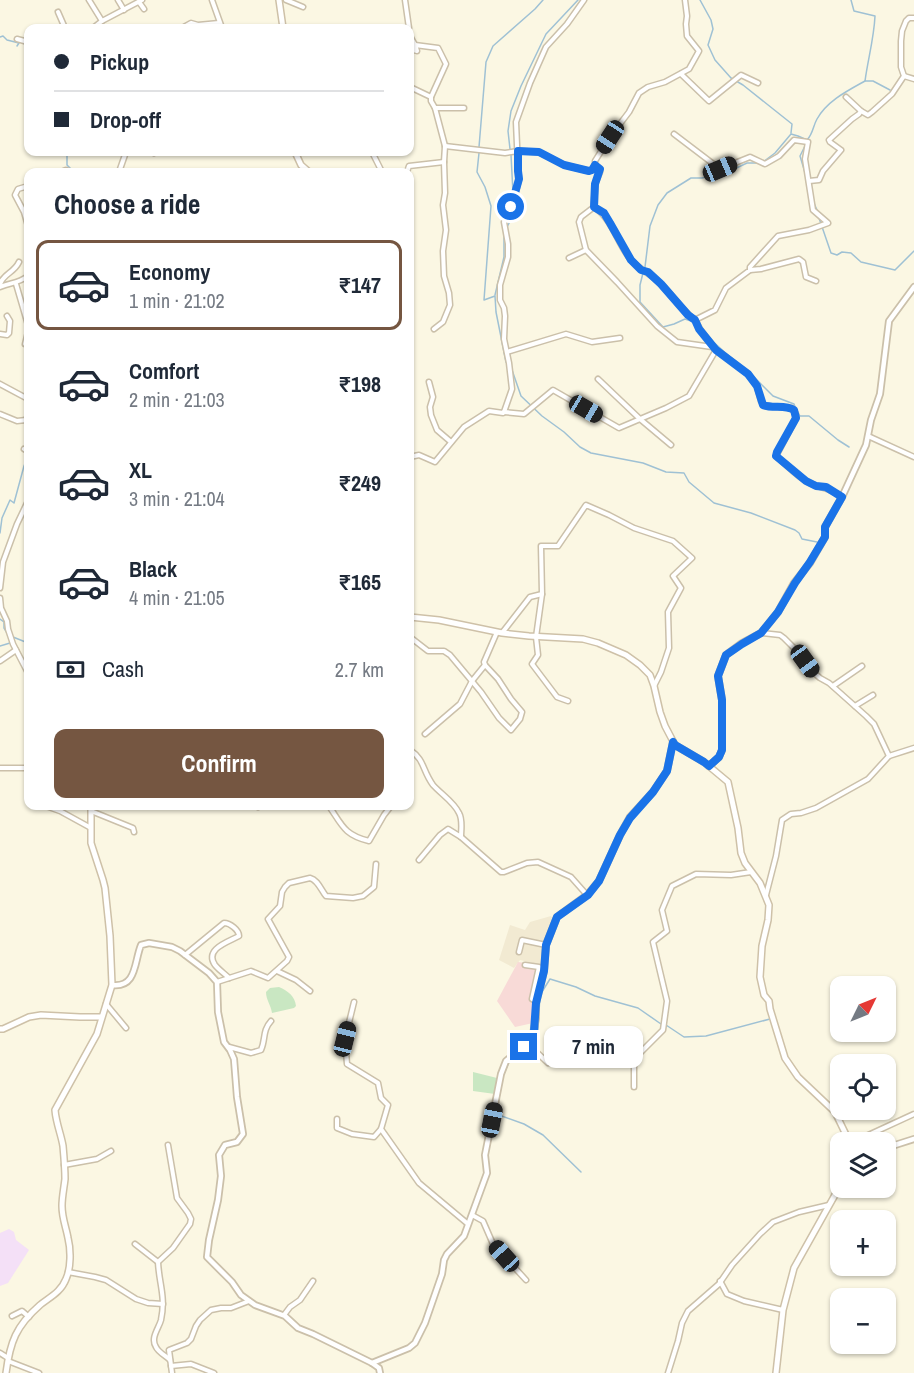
<!DOCTYPE html>
<meta charset="utf-8">
<style>
:root{--surface:#fff;--page:#f2f2f3;--text:#1f2937;--muted:#747a83;--line:#e0e1e3;--accent:#755641}
body{margin:0;font-family:"Archivo Narrow",sans-serif;background:var(--page);color:var(--text);height:100vh;display:flex;flex-direction:column;font-size:22px;white-space:nowrap}
*{box-sizing:border-box;margin:0}
p{font-size:20px;color:var(--muted)}
.icon{flex:none;width:33px;height:33px;fill:none;stroke:currentColor;stroke-width:2;stroke-linecap:round;stroke-linejoin:round}
.map{position:relative;flex:1;overflow:hidden}
.side{position:absolute;left:24px;top:168px;width:390px;height:642px;display:flex;flex-direction:column;background:var(--surface);border-radius:12px;box-shadow:0 2px 4px #0004}
.side>*{flex:none}
.top-card{position:absolute;left:24px;top:24px;width:390px;height:132px;border-radius:12px;box-shadow:0 2px 4px #0004;display:grid;align-content:center;height:132px;padding:0 30px;background:var(--surface)}
.needle{width:39px;rotate:47deg}
.buttons{position:absolute;left:830px;top:976px;display:grid;gap:12px}
.buttons a{display:grid;place-items:center;width:66px;height:66px;border-radius:12px;background:var(--surface);box-shadow:0 2px 4px #0004;font-size:30px}
.end{position:absolute;width:27px;height:27px;margin:-14px;border:8px solid #1a73e8;background:#fff;box-shadow:0 0 0 3px #fff}
.from{border-radius:50%}
.bubble{position:absolute;height:42px;border-radius:12px;background:var(--surface);box-shadow:0 2px 4px #0004;font-size:20px;font-weight:700;line-height:42px;text-align:center}
.car{position:absolute;width:18px;height:36px;margin:-18px -9px;border-radius:8px;box-shadow:0 0 4px 2px #0007;background:linear-gradient(#222 24%,#8ab4d8 0 40%,#222 0 76%,#8ab4d8 0 86%,#222 0)}
.top-card b{display:flex;align-items:center;gap:21px;height:57px;font-size:22px}
.top-card b+b{border-top:2px solid var(--line)}
.top-card i{width:15px;height:15px;background:var(--text)}
ul{padding:0;list-style:none}
li{display:flex;align-items:center;gap:18px;height:90px;margin:0 12px 9px;padding:0 18px;border:3px solid transparent;border-radius:12px}
li div{flex:1}
li b{display:block;font-size:22px}
li em{font-style:normal;font-weight:700}
li.selected{border-color:var(--accent)}
li>.icon{width:54px;height:54px;stroke-width:1.5}
h2{padding:0 30px;font-size:27px;line-height:72px}
.pay{display:flex;align-items:center;gap:15px;height:66px;padding:0 30px;font-size:22px}
.pay p{margin-inline-start:auto}
.button{display:flex;gap:12px;margin-top:auto;padding:12px 30px}
.button a{flex:1;height:69px;border-radius:12px;background:var(--accent);color:#fff;font-size:24px;font-weight:700;line-height:69px;text-align:center}
.map>svg:first-child{display:block}
</style>
<div class="map">
<svg width="914" height="1373" viewBox="0 0 914 1373">
<rect width="100%" height="100%" fill="#fbf7e3"/>
<polygon fill="#f2ead2" points="551,916 554,921 542,965 520,960 514,968 499,960 510,925 525,930 530,922"/>
<polygon fill="#f4e0f7" points="9,1229 14,1232 16,1240 29,1250 8,1283 0,1286 0,1233"/>
<polygon fill="#f8dad7" points="518,962 541,965 541,967 534,1002 533,1023 515,1027 497,1001"/>
<g fill="#c9e7c2">
<path d="M 279,987 C 288,991 295,996 296,1006 L 294,1008 L 272,1013 C 271,1005 266,1000 266,992 L 270,988 Z"/>
<polygon points="473,1072 497,1078 495,1094 473,1091"/>
</g>
<g fill="none" stroke-linecap="round" stroke-linejoin="round">
<g stroke="#9fc1d4" stroke-width="1.5">
<polyline points="700,0 711,20 713,29 708,45 715,60 731,78 743,85 792,124 791,133"/>
<path d="M 851,0 L 854,11 L 875,16 C 874,38 868,59 865,81 L 873,81 L 890,90"/>
<polyline points="0,37 3,36 7,40 19,43 17,46"/>
<polyline points="22,42 28,47"/>
<polyline points="806,144 800,156 806,176"/>
<polyline points="479,147 486,62 493,46 535,9 543,0"/>
<polyline points="510,149 508,131 511,111 521,86 546,34 578,0"/>
<polyline points="68,152 67,155 67,165 74,172"/>
<polyline points="479,153 477,172 485,187 491,206 484,300 495,296 496,312 506,362"/>
<polyline points="511,155 513,193"/>
<path d="M 763,162 L 775,153 L 791,134 L 798,136 L 807,140 C 813,134 813,126 817,119 C 827,101 847,91 865,81"/>
<polyline points="813,201 817,210"/>
<polyline points="819,218 831,253 837,255 842,252 851,253 861,262 895,270 914,251"/>
<polyline points="507,227 516,210 515,204"/>
<polyline points="645,267 650,226 658,205 667,193 691,178 702,178 717,175 728,172 747,163 758,163"/>
<polyline points="643,273 640,285 640,302 663,327 674,324 685,319 694,322"/>
<polyline points="495,295 504,257 504,234"/>
<polyline points="709,338 741,367"/>
<polyline points="512,370 521,396 542,416 564,432 580,447 591,453 643,463 666,472 684,473 689,482 714,503 751,513 795,530 799,533 802,539 817,542"/>
<polyline points="750,373 773,396 794,404 797,412 800,416 809,416 838,440 849,447"/>
<polyline points="0,533 2,518 10,500 14,503 24,466 26,461 28,461"/>
<polyline points="0,619 4,622 4,628 9,636"/>
<polyline points="13,637 28,643"/>
<polyline points="0,646 10,643 10,640"/>
<polyline points="666,1025 684,1037 706,1036 770,1019"/>
<polyline points="581,1172 543,1135 524,1124 496,1114 503,1076 509,1062 528,1048 536,1039 538,1029 540,995 550,979 576,987 595,996 638,1008 661,1024"/>
</g>
<g stroke="#cbc0aa" stroke-width="7">
<g id="minor">
<polyline points="89,0 102,21 142,0"/>
<polyline points="118,0 124,10"/>
<polyline points="212,0 222,28"/>
<polyline points="286,0 303,7"/>
<polyline points="405,0 409,28"/>
<path d="M 685,0 L 687,16 L 686,24 L 687,36 L 699,51 L 689,69 L 665,82 L 648,87 L 639,93 L 629,112 L 610,137 L 595,161 L 595,165 L 600,169 L 600,172 L 595,184 L 594,207 L 581,217 L 579,222 L 586,250 L 617,282 L 657,326 L 677,342 L 712,347 L 722,354 L 748,374 L 757,386 L 761,401 L 765,406 L 792,408 L 796,414 L 796,418 L 776,456 C 786,464 795,475 806,481 C 819,489 829,486 842,497"/>
<polyline points="139,2 144,9"/>
<polyline points="58,12 65,28"/>
<polyline points="93,28 102,21"/>
<polyline points="182,28 191,23 198,25 219,23"/>
<polyline points="410,36 415,45"/>
<polyline points="17,39 28,42"/>
<polyline points="410,49 417,51 415,45 438,48 446,64 431,97 431,101 435,108"/>
<polyline points="681,74 709,101 741,75 758,83"/>
<polyline points="904,76 914,79"/>
<polyline points="410,87 431,97"/>
<polyline points="846,97 861,111"/>
<polyline points="445,146 505,153 518,151 539,152 564,165 589,171 592,170 595,165"/>
<polyline points="152,152 154,153"/>
<polyline points="372,152 382,172"/>
<polyline points="61,172 66,170 71,172"/>
<polyline points="119,172 126,152"/>
<polyline points="407,172 409,166 444,162"/>
<polyline points="809,181 819,180 823,171 841,150 830,142 829,140 852,119 859,114 861,111 868,115 872,112 892,94 904,76 901,67 901,41 902,31 906,21 909,18 914,18"/>
<polyline points="28,186 18,189 15,195 24,212 28,226"/>
<path d="M 594,207 C 614,221 616,242 631,260 C 639,269 651,274 660,283 C 672,294 681,310 695,320 L 715,310 L 726,288 L 750,270 L 750,267 L 778,236 L 809,230 L 828,223 L 813,210 L 805,159 L 808,142 L 794,140 L 779,156 L 765,164 L 750,157 L 720,169 L 674,134"/>
<polyline points="569,258 586,250"/>
<polyline points="750,270 761,269 799,259 803,262 806,277 816,281"/>
<path d="M 0,284 C 4,273 14,273 19,262"/>
<polyline points="16,284 28,325"/>
<path d="M 0,287 C 12,282 17,284 28,276"/>
<polyline points="434,329 443,322 450,305 449,293 444,276 443,251 446,230 443,205 445,193 444,162 445,146 435,108 464,108"/>
<polyline points="0,334 7,335 9,333 10,321 7,316"/>
<polyline points="25,344 28,332"/>
<polyline points="507,352 566,334 592,342 620,338"/>
<polyline points="598,379 640,419 671,445"/>
<polyline points="429,382 433,397 430,407 431,415 437,430 451,442"/>
<polyline points="0,384 28,399"/>
<polyline points="504,412 524,414 553,390 619,428 666,408 689,396 716,350 700,329 695,320"/>
<polyline points="0,414 17,421 26,420 28,415"/>
<polyline points="868,436 914,457"/>
<polyline points="24,449 28,451"/>
<polyline points="410,457 419,455 435,462 464,427 489,411 503,413 504,412 512,389 509,363 504,339 505,316 504,308 500,300 500,285 508,257 508,244 504,222 514,200 519,179 518,168 516,122 530,83 546,47 567,24 584,0"/>
<polyline points="0,588 3,562 17,524 28,501"/>
<polyline points="0,598 1,608 7,621 8,629 13,644 28,673"/>
<polyline points="502,633 530,597 542,594"/>
<polyline points="761,633 780,635 784,638 799,653 813,672 820,678 829,683 866,716 874,724 889,756"/>
<polyline points="410,637 428,651 444,651 450,655 481,692 499,718 511,730 520,719 522,712 511,699 498,679 485,665 484,662 497,632"/>
<polyline points="0,661 16,650"/>
<polyline points="833,686 862,666"/>
<polyline points="568,701 557,697 532,664 538,655 536,637 542,594 541,546 558,546 586,505 609,515 634,528 673,541 692,558 673,576 681,588 668,612 669,648 661,672 654,686"/>
<polyline points="855,706 873,695"/>
<polyline points="425,734 460,704 472,681 485,665"/>
<path d="M 410,750 C 425,760 422,770 433,785 C 441,794 454,802 459,813 C 463,820 461,829 461,837"/>
<polyline points="0,768 28,768"/>
<polyline points="46,806 60,811 91,828"/>
<path d="M 329,806 C 342,825 344,835 369,841 L 384,815 L 391,806"/>
<polyline points="258,807 259,806"/>
<polyline points="91,811 133,828 134,832"/>
<polyline points="419,860 440,835 448,829 461,837 501,872 504,872 527,863 538,862 571,877 587,895"/>
<polyline points="766,895 776,856 782,820 791,814 801,813 816,808 868,779 889,756 914,748"/>
<polyline points="519,952 522,940 546,945"/>
<path d="M 185,955 L 224,923 C 230,923 239,930 239,936 C 228,942 204,949 215,965 C 219,970 225,974 229,978"/>
<polyline points="525,965 539,967 532,999 536,1001"/>
<polyline points="277,971 296,980 310,991"/>
<path d="M 217,982 L 251,971 L 268,978 L 287,961 L 289,957 L 268,919 L 280,906 L 282,892 L 285,887 L 289,883 L 310,878 C 318,880 321,890 326,896 L 353,898 L 363,896 L 374,887 L 376,864"/>
<polyline points="354,1002 345,1039 347,1064 378,1083 381,1098 388,1105 381,1129 419,1183 468,1224"/>
<polyline points="106,1004 126,1028"/>
<polyline points="527,1043 548,1063"/>
<path d="M 229,1047 L 251,1053 L 261,1050 C 266,1039 262,1031 271,1021"/>
<polyline points="634,1087 634,1059 663,1030 667,1001 653,942 667,931 662,910 672,886 696,874 731,875 751,872"/>
<polyline points="337,1119 337,1128 352,1134 374,1137 381,1129"/>
<polyline points="851,1143 914,1114"/>
<path d="M 168,1145 L 177,1198 L 188,1213 L 191,1219 L 190,1224 L 173,1248 L 158,1262 C 159,1284 166,1296 161,1320 C 159,1328 150,1338 156,1347 C 158,1352 166,1356 170,1360"/>
<polyline points="64,1165 97,1159 111,1151"/>
<polyline points="472,1215 483,1221 493,1244 526,1280"/>
<polyline points="135,1244 158,1262"/>
<polyline points="68,1272 95,1277 106,1280 136,1299 148,1303 163,1304"/>
<polyline points="720,1281 727,1294 744,1301 783,1310"/>
<polyline points="284,1315 290,1307 300,1300 313,1281"/>
<polyline points="12,1316 22,1311 29,1317"/>
<polyline points="0,1353 8,1358"/>
<polyline points="8,1361 39,1373"/>
<polyline points="171,1366 191,1364 214,1373"/>
<polyline points="172,1373 169,1350 187,1343 191,1339 196,1326 200,1320 211,1310 221,1308 231,1308 249,1301"/>
<polyline points="668,1373 678,1341 682,1323 688,1311 719,1284 732,1265 760,1234 773,1222 799,1212 829,1205"/>
</g>
</g>
<g stroke="#cbc0aa" stroke-width="8">
<g id="tertiary">
<polyline points="709,766 719,757 722,750 722,700 718,676 726,655 742,643 761,633 778,612 794,583 810,563 825,537 825,527 842,497 866,445 871,420 880,394 889,321 914,287"/>
<path d="M 112,985 C 137,988 134,962 141,945 L 149,943 L 172,947 L 180,951 L 209,973 L 217,982 L 218,1012 L 224,1042 L 230,1050 L 234,1059 L 237,1097 L 243,1134 L 237,1142 L 225,1145 L 219,1155 L 221,1176 L 218,1200 L 209,1240 L 207,1257 L 232,1282 L 241,1295 L 255,1305 L 285,1316 L 298,1328 L 313,1334 L 372,1363 L 379,1368 L 380,1373"/>
<polyline points="885,1150 892,1146 914,1139"/>
<polyline points="372,1363 409,1348 415,1343 425,1323 442,1274 444,1260 447,1254 464,1236 487,1173 485,1155 501,1074 506,1061 532,1039 536,1018 536,1003 544,971 546,945 557,917 587,895 599,881 620,835 630,817 653,792 667,771 673,742"/>
</g>
</g>
<g stroke="#cec1a8" stroke-width="8">
<g id="secondary">
<polyline points="279,0 283,28"/>
<polyline points="295,152 301,165 309,172"/>
<polyline points="410,617 439,620 502,633 529,636 583,639 598,643 626,655 640,665 650,675 654,686 660,712 665,726 675,745 704,762 728,782 738,828 741,853 745,863 760,883 769,905 768,920 762,946 760,977 764,995 769,1001 770,1009 785,1058 798,1077 835,1112 850,1143"/>
<polyline points="0,1029 3,1029 29,1017 41,1015 80,1017 101,1017"/>
<path d="M 6,1373 C 10,1342 16,1326 40,1305 C 50,1297 61,1292 66,1279 C 71,1268 71,1250 68,1238 C 66,1227 62,1218 62,1206 C 62,1197 64,1188 65,1179 C 65,1168 64,1157 63,1146 C 61,1134 56,1123 55,1110 L 97,1034 L 112,985 L 110,936 L 105,888 L 103,880 L 91,843 L 91,806"/>
<polyline points="776,1373 783,1310 794,1268 840,1186"/>
</g>
</g>
<use href="#minor" stroke="#fff" stroke-width="4"/>
<use href="#tertiary" stroke="#fff" stroke-width="4.5"/>
<use href="#secondary" stroke="#fff" stroke-width="5"/>
</g>
<g fill="none" stroke-linecap="round" stroke-linejoin="round">
<path stroke="#1a73e8" stroke-width="8" d="M 511,207 L 519,179 L 518,171 L 518,151 L 539,152 L 564,165 L 589,171 L 592,170 L 595,165 L 600,169 L 595,184 L 594,207 L 604,213 L 610,223 L 631,260 L 641,270 L 648,272 L 661,284 L 688,315 L 695,320 L 699,329 L 716,350 L 748,374 L 757,386 L 763,405 C 773,409 785,404 794,410 L 796,418 L 777,452 L 776,456 L 806,481 L 816,486 L 826,487 L 842,497 L 825,527 L 825,537 L 810,562 L 795,583 L 778,612 L 761,633 L 742,644 L 726,655 L 718,676 L 722,700 L 722,750 L 719,757 L 709,766 L 704,762 L 675,745 L 673,742 L 667,771 L 653,792 L 630,818 L 620,835 L 599,881 L 588,895 L 557,917 L 546,945 L 544,971 L 536,1003 L 534,1031 L 532,1040 L 524,1047"/>
</g>
</svg>
<div class="buttons">
<a><svg class="needle" viewBox="-14 -14 28 28"><path d="M0-13l5 13h-10z" fill="#e53935"/><path d="M0 13l5-13h-10z" fill="#747a83"/></svg></a>
<a><svg class="icon" aria-label="locate" viewBox="0 0 24 24"><circle cx="12" cy="12" r="6"/><path d="M12 2v4M12 18v4M2 12h4M18 12h4"/></svg></a>
<a><svg class="icon" aria-label="layers" viewBox="0 0 24 24"><path d="M12 4l9 5-9 5-9-5zM3 14l9 5 9-5"/></svg></a>
<a>+</a>
<a>−</a>
</div>
<i class="end from" style="left:511px;top:207px"></i>
<i class="end" style="left:524px;top:1047px"></i>
<div class="bubble" style="left:544px;top:1026px;width:99px">7 min</div>
<i class="car" style="left:610px;top:137px;rotate:213deg"></i>
<i class="car" style="left:720px;top:169px;rotate:67deg"></i>
<i class="car" style="left:586px;top:409px;rotate:120deg"></i>
<i class="car" style="left:805px;top:661px;rotate:144deg"></i>
<i class="car" style="left:345px;top:1039px;rotate:14deg"></i>
<i class="car" style="left:492px;top:1120px;rotate:11deg"></i>
<i class="car" style="left:504px;top:1256px;rotate:318deg"></i>
<div class="top-card">
<b><i class="from"></i>Pickup</b>
<b><i></i>Drop-off</b>
</div>
<section class="side">
<h2>Choose a ride</h2>
<ul>
<li class="selected"><svg class="icon" aria-label="car" viewBox="0 0 24 24"><path d="M5 17H2v-5l4-1 3-4h7l3 4 3 1v5h-3M9 17h6M6 11h13"/><circle cx="7" cy="17" r="2"/><circle cx="17" cy="17" r="2"/></svg><div><b>Economy</b><p>1 min · 21:02</p></div><em>₹147</em></li>
<li><svg class="icon" aria-label="car" viewBox="0 0 24 24"><path d="M5 17H2v-5l4-1 3-4h7l3 4 3 1v5h-3M9 17h6M6 11h13"/><circle cx="7" cy="17" r="2"/><circle cx="17" cy="17" r="2"/></svg><div><b>Comfort</b><p>2 min · 21:03</p></div><em>₹198</em></li>
<li><svg class="icon" aria-label="car" viewBox="0 0 24 24"><path d="M5 17H2v-5l4-1 3-4h7l3 4 3 1v5h-3M9 17h6M6 11h13"/><circle cx="7" cy="17" r="2"/><circle cx="17" cy="17" r="2"/></svg><div><b>XL</b><p>3 min · 21:04</p></div><em>₹249</em></li>
<li><svg class="icon" aria-label="car" viewBox="0 0 24 24"><path d="M5 17H2v-5l4-1 3-4h7l3 4 3 1v5h-3M9 17h6M6 11h13"/><circle cx="7" cy="17" r="2"/><circle cx="17" cy="17" r="2"/></svg><div><b>Black</b><p>4 min · 21:05</p></div><em>₹165</em></li>
</ul>
<div class="pay"><svg class="icon" aria-label="cash" viewBox="0 0 24 24"><path d="M3 7h18v10H3z"/><circle cx="12" cy="12" r="2"/></svg>Cash<p>2.7 km</p></div>
<div class="button"><a>Confirm</a></div>
</section>
</div>
